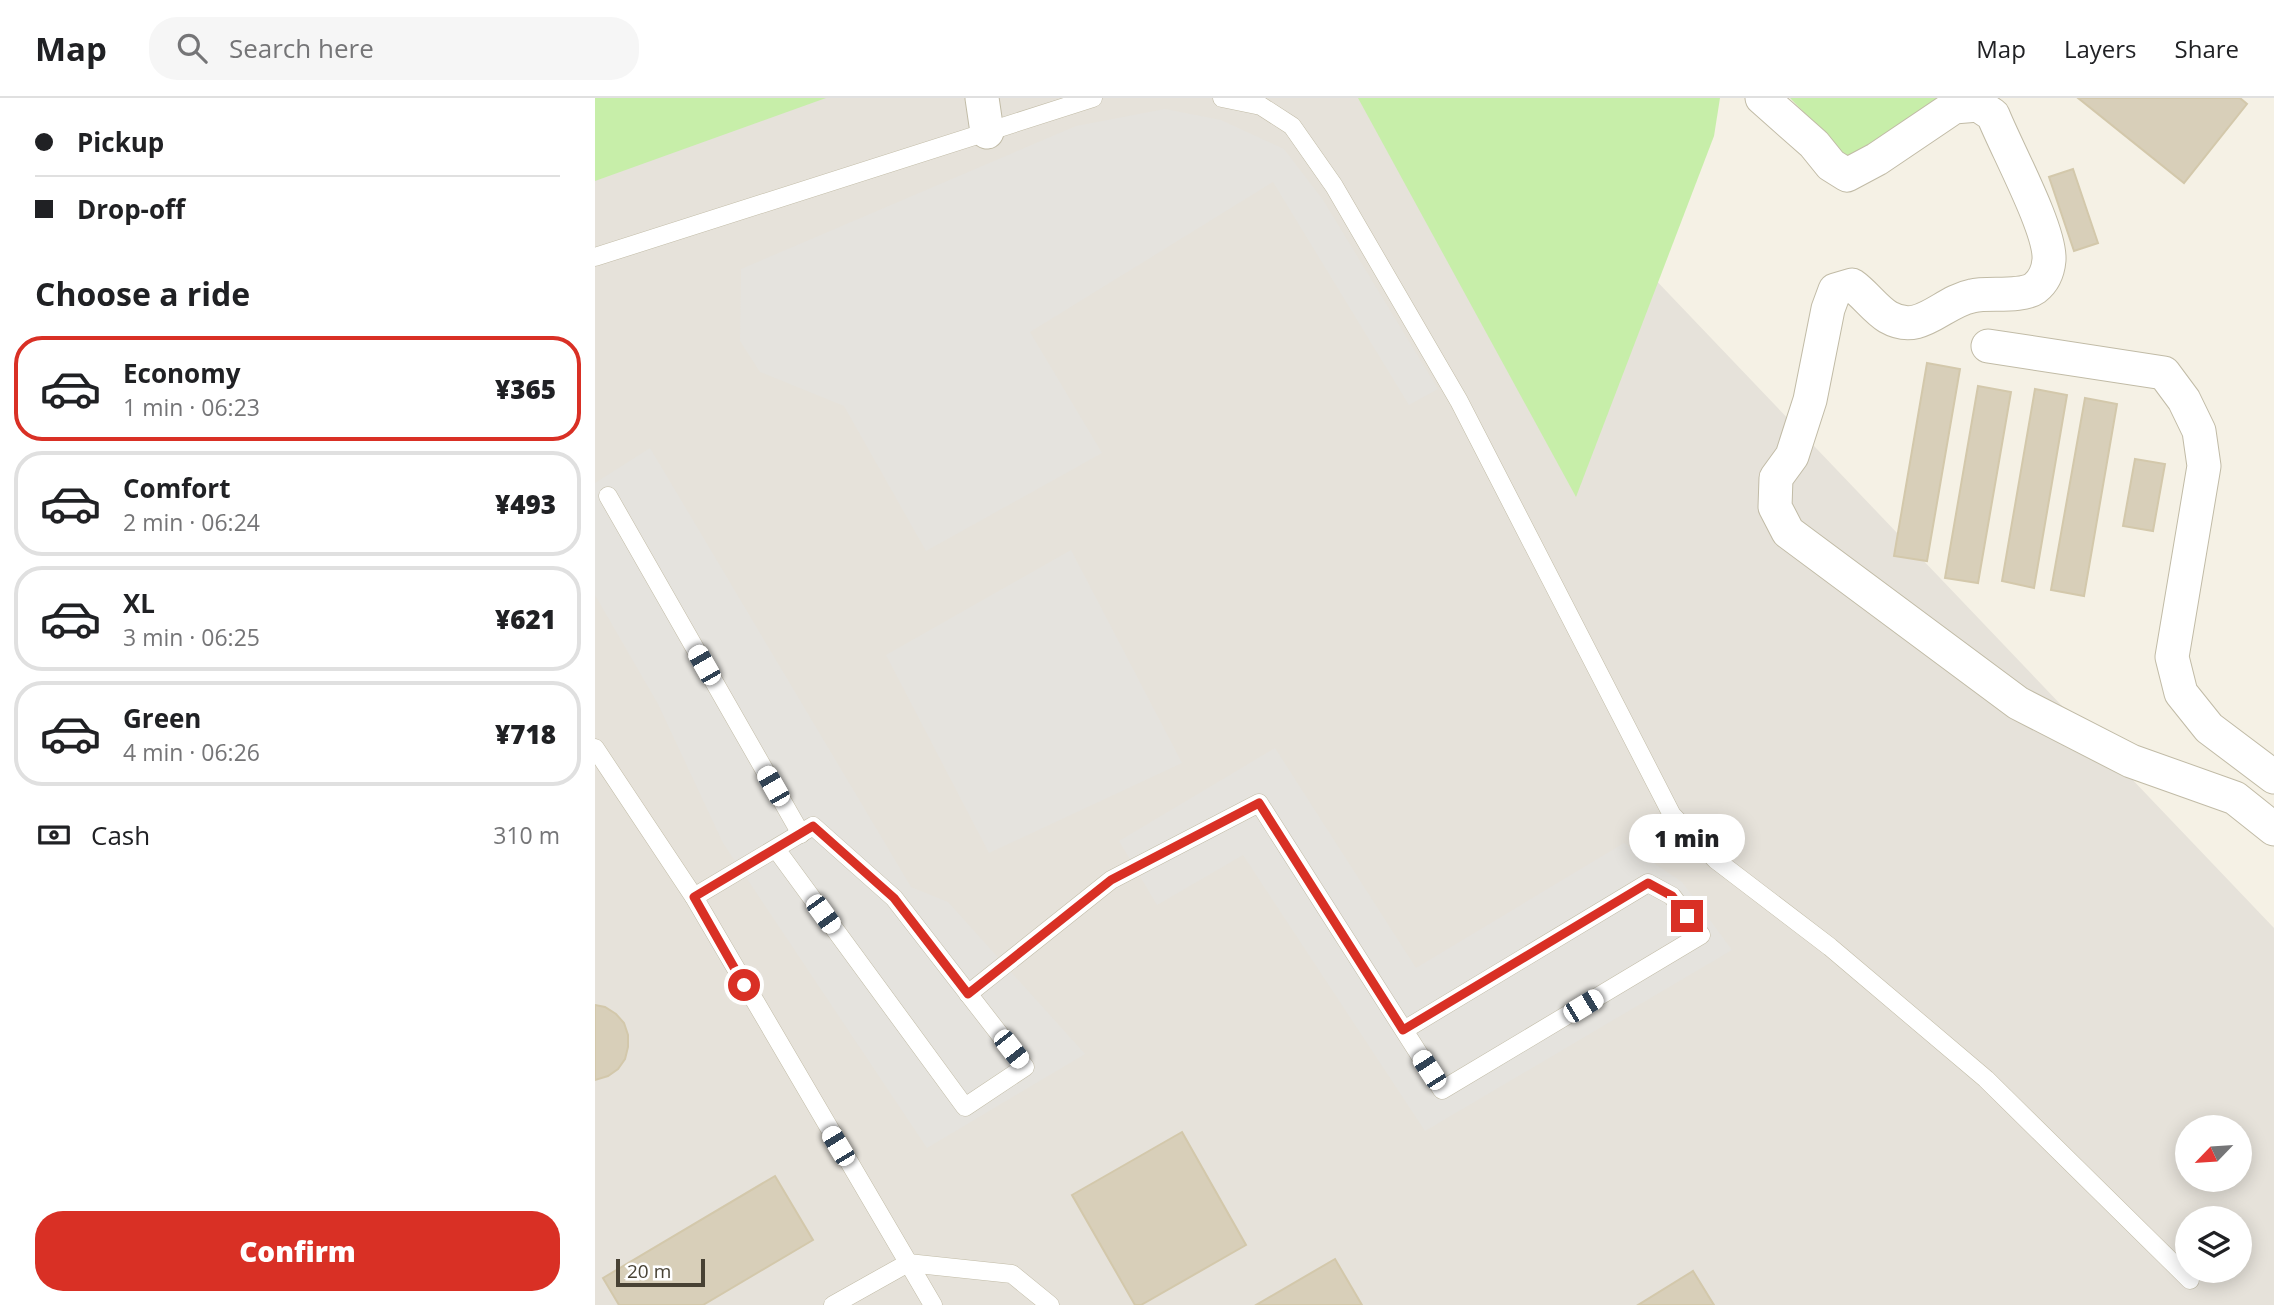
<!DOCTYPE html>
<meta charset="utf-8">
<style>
:root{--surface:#fff;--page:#f6f6f6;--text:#202124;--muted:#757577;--line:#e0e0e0;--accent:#d93025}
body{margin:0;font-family:"Open Sans",sans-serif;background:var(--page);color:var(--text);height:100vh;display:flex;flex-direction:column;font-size:26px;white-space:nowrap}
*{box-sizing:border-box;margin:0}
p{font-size:23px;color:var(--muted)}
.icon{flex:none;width:38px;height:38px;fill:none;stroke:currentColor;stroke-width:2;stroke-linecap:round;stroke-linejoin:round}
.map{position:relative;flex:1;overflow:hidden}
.details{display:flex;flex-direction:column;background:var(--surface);width:595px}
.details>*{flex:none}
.top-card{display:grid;align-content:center;height:154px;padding:0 35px;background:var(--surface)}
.needle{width:46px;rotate:245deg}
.fabs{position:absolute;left:1580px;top:1017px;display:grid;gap:14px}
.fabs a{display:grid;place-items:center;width:77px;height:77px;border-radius:50%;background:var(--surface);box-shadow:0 4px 18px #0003;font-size:35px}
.scale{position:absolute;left:21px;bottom:18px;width:89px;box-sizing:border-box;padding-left:7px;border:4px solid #484234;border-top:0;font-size:19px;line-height:24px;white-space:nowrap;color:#484234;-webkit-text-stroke:5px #fff;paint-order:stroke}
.end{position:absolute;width:32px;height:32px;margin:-16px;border:9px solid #d93025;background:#fff;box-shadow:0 0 0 4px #fff}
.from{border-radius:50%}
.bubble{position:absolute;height:49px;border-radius:24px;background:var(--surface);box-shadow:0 4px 18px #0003;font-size:23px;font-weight:800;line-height:49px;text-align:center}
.car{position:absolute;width:21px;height:42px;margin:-21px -10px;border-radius:9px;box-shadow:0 0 5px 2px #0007;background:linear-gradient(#fff 24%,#345 0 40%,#fff 0 76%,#345 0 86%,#fff 0)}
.top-card b{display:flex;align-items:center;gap:24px;height:66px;font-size:26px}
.top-card b+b{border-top:2px solid var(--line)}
.top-card i{width:18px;height:18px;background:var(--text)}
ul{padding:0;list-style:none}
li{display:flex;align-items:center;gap:21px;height:105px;margin:0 14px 10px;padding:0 21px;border:4px solid var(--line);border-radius:28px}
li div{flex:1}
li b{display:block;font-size:26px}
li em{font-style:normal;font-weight:800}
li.on{border-color:var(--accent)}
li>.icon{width:63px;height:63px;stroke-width:1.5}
h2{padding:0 35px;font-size:32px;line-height:84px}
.pay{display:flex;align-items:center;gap:18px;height:77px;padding:0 35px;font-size:26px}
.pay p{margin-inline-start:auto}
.action{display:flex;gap:14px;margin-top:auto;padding:14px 35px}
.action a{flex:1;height:80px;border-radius:28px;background:var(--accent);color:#fff;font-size:28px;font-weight:800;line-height:80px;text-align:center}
header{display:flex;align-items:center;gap:42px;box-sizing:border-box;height:98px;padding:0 35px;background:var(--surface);border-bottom:2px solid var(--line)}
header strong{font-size:33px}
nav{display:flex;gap:38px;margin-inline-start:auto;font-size:24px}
.search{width:490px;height:63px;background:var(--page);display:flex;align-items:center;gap:18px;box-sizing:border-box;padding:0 24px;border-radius:28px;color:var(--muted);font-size:26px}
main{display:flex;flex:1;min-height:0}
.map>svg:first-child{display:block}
</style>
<header>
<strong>Map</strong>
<div class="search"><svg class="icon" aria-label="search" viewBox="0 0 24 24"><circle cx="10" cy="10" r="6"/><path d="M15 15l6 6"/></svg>Search here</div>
<nav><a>Map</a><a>Layers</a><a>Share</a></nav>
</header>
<main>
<section class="details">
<div class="top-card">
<b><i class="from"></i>Pickup</b>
<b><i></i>Drop-off</b>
</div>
<h2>Choose a ride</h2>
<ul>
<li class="on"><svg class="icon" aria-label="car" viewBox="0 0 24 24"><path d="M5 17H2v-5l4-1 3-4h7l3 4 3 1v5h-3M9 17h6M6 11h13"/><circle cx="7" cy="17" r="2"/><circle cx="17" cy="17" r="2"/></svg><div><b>Economy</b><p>1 min · 06:23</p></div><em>¥365</em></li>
<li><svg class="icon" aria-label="car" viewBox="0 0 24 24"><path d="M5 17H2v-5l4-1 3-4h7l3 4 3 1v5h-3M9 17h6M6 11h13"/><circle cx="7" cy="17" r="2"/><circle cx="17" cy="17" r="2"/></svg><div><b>Comfort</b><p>2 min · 06:24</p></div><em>¥493</em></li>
<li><svg class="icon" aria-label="car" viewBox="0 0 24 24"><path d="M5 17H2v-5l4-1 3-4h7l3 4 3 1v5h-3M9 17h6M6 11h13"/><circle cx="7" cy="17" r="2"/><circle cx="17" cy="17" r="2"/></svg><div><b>XL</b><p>3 min · 06:25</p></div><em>¥621</em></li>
<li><svg class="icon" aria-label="car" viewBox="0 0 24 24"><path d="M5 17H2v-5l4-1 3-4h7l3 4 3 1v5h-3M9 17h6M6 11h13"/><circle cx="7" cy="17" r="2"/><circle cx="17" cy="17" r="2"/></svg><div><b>Green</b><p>4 min · 06:26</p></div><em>¥718</em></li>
</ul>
<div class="pay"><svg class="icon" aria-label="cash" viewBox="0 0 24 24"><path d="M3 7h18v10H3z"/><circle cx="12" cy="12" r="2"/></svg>Cash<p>310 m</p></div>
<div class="action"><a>Confirm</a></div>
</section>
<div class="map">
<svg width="1679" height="1207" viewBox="0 0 1679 1207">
<rect width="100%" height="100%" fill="#f5f1e5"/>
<path fill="#e6e2da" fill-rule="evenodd" d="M 0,0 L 887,0 L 1679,830 L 1679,1207 L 0,1207 ZM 1592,1029 L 1645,1029 L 1645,1082 L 1592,1082 ZM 1592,1120 L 1645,1120 L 1645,1172 L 1592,1172 Z"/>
<g fill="#c7eea9">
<polygon points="0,0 231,0 0,83"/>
<polygon points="763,0 1125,0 1119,38 981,399"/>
<polygon points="1195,0 1349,0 1254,61"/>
</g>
<g fill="#e5e3de">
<polygon points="570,11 626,22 689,51 728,102 843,291 814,307 678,84 435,234 507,355 331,453 249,308 165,274 145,243 146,171 481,28"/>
<polygon points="55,350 316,789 353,804 490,956 332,1050 128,745 63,606 0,497 0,385"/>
<polygon points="476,452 587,665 394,755 291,557"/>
<polygon points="680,650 821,870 1029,745 1087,784 1137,852 830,1033 648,757 562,807 524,743"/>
</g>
<g fill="#d8cfb9" stroke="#d3c8ab" stroke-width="2">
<polygon points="1483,0 1645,0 1652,6 1589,85"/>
<polygon points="1478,71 1503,145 1479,153 1454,79"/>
<polygon points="1332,265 1365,271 1332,463 1299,458"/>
<polygon points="1383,288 1416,294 1383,485 1350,480"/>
<polygon points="1440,291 1472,297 1439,490 1407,483"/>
<polygon points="1490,300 1522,306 1489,498 1456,492"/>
<polygon points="1540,361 1570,366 1558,433 1528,428"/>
<polygon points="0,907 10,909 21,916 29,925 33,937 33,949 30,961 23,971 13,978 0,982"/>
<polygon points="587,1034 651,1147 546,1207 540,1207 477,1097"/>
<polygon points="180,1078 218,1142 108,1207 24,1207 8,1180"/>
<polygon points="740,1161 767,1207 661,1207"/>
<polygon points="1098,1173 1119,1207 1043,1207"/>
</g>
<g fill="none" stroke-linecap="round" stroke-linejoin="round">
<g stroke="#c1bba6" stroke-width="19">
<g id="service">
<polyline points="627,0 666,8 697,28 739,88 864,303 1077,717 1121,762 1235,849 1391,981 1595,1182"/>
<polyline points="0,159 498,0"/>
<polyline points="13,398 206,736"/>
<polyline points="0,650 99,799 338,1207"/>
<polyline points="99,799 218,728 299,800 430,969 370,1009 181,751"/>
<polyline points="373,896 516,782 664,705 847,992 1106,837 1077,798 1053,785 809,932"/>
<polyline points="238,1207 313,1165 417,1176 455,1207"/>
</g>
</g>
<g stroke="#c1bba6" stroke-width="35">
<g id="minor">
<polyline points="387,0 392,34"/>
<path d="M 1167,0 L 1219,46 L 1236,67 L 1252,77 L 1282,61 L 1359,9 L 1383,7 L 1398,17 C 1411,50 1456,132 1454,162 C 1453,173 1449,183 1440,190 C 1426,200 1393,194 1377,198 C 1346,204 1326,238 1293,219 C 1280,211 1270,196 1257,187 L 1240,192 L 1233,211 L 1215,302 L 1197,358 L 1181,380 L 1180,409 L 1193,434 L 1423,605 L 1536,663 L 1640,700 L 1679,731"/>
<polyline points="1393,248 1569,275 1589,302 1604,333 1609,368 1577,559 1586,595 1614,630 1679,679"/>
</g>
</g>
<use href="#service" stroke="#fff" stroke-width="18"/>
<use href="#minor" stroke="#fff" stroke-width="33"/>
</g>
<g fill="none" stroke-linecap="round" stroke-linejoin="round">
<polyline stroke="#d93025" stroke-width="9" points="149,887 99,799 218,728 299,800 373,896 516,782 664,705 808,932 1053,785 1077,798 1092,818"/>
</g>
</svg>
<div class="fabs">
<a><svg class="needle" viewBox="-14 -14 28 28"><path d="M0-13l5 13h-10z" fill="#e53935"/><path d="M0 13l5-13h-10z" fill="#757577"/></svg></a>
<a><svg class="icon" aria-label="layers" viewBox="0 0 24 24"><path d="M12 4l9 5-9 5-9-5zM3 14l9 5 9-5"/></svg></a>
</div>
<div class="scale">20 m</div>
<i class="end from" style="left:149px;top:887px"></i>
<i class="end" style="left:1092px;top:818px"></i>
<div class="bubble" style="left:1034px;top:716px;width:116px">1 min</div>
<i class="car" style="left:109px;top:567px;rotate:330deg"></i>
<i class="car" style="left:178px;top:688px;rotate:330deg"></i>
<i class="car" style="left:228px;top:816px;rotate:144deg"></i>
<i class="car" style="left:988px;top:908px;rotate:59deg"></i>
<i class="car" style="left:416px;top:951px;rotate:142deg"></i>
<i class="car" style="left:834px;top:972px;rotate:327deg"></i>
<i class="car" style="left:243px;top:1048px;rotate:329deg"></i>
</div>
</main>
